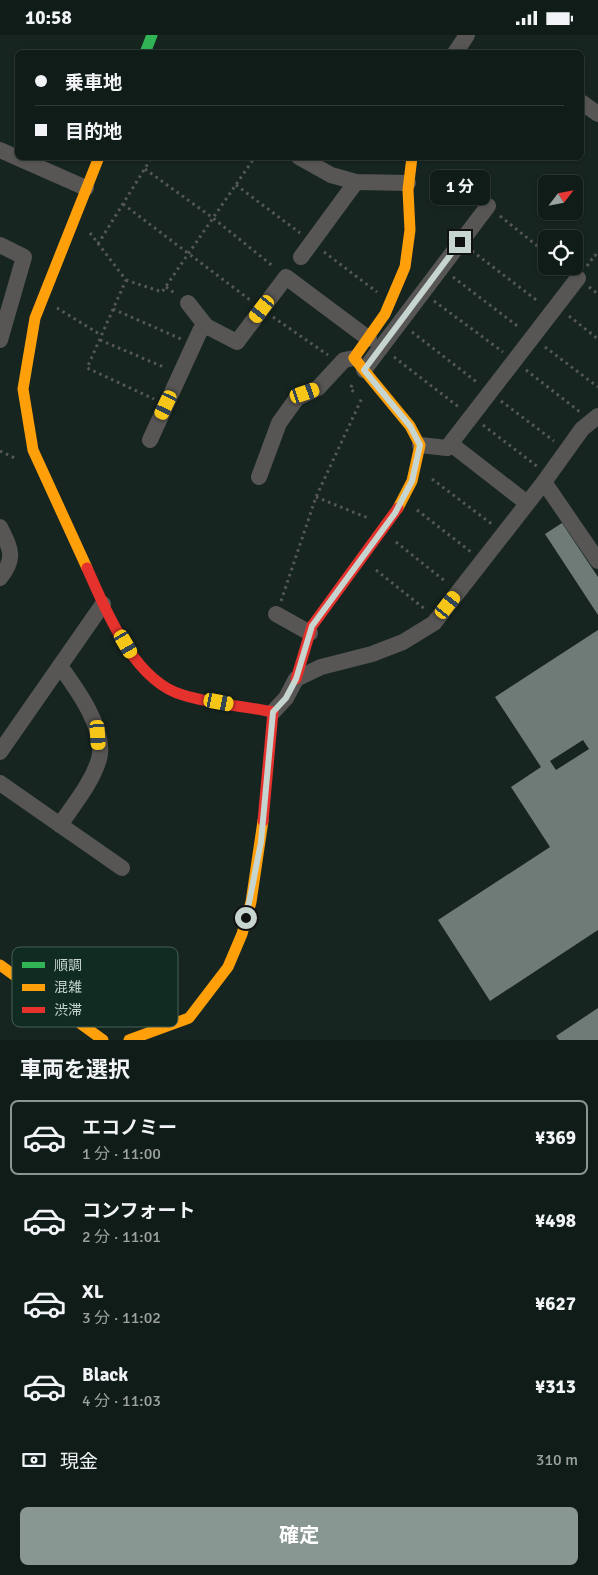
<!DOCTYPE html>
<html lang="ja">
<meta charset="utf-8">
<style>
:root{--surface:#101c18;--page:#192521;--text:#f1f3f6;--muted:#9ca1a2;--line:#303a37;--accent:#889792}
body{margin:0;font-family:Signika,"Noto Sans JP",sans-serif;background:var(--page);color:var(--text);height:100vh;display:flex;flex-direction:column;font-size:19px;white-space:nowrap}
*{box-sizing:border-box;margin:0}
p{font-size:16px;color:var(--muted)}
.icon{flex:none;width:28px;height:28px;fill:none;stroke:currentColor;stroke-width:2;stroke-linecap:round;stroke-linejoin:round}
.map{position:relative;height:1005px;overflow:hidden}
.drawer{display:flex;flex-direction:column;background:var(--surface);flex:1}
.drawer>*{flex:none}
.guide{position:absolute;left:15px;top:15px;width:569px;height:110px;border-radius:8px;box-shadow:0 1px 4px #0004,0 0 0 1px var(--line);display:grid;align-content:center;height:110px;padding:0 20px;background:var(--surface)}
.needle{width:32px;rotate:58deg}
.controls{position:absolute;left:538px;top:140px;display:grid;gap:10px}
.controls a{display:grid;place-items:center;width:45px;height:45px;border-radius:8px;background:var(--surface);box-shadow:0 1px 4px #0004,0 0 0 1px var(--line);font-size:25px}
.end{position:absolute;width:22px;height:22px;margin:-11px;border:6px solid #c6d5cf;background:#111;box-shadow:0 0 0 2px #111}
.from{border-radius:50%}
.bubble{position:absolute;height:35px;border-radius:8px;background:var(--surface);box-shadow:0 1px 4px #0004,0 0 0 1px var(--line);font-size:16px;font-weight:700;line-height:35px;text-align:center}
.car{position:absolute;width:15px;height:30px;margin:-15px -8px;border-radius:6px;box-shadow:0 0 4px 1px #0007;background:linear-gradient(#f5c518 24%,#345 0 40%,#f5c518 0 76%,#345 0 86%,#f5c518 0)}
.guide b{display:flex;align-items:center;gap:18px;height:48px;font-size:19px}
.guide b+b{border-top:1px solid var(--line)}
.guide i{width:12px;height:12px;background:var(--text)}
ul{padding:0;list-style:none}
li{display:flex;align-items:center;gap:15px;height:75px;margin:0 10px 8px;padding:0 10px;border:2px solid transparent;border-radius:8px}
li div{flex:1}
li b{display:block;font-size:19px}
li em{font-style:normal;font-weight:700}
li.current{border-color:var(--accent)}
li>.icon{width:45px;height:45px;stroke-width:1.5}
h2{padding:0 20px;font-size:22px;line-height:60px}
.pay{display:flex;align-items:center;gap:12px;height:55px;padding:0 20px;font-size:19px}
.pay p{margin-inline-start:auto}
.cta{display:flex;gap:10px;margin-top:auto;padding:10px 20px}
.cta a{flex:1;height:58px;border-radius:8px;background:var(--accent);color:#fff;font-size:20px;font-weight:700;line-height:58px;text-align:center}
.status{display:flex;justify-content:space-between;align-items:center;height:35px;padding:0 25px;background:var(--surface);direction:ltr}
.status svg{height:14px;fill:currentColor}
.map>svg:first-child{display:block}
</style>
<div class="status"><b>10:58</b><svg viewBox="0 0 49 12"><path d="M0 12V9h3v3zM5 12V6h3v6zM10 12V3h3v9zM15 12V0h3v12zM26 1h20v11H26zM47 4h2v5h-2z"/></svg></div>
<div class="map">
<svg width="598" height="1005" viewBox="0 0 598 1005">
<rect width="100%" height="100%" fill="#162520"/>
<g fill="#6f7b77" fill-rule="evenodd">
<polygon points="562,488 598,542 598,580 545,499"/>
<path d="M 598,595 L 598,895 L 490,966 L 438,885 L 550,812 L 511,752 L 541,732 L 495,662 ZM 583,705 L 589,714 L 556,735 L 550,726 Z"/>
<polygon points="598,973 598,1005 559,1005 556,1001"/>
</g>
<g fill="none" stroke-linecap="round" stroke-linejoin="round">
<g stroke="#565856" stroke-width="3" stroke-dasharray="2.5 4" stroke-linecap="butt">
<polyline points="145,134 213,183 274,232"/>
<polyline points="236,150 300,198"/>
<polyline points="123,169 250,265"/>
<polyline points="500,181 546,218"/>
<polyline points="90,198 126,245 87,333 154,364"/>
<polyline points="98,209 152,122"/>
<polyline points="472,216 539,267"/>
<polyline points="324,217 377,257"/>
<polyline points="587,231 595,220 598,222"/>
<polyline points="453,242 520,293"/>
<polyline points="126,245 162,257 255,122"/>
<polyline points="166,252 176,259"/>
<polyline points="589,252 598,259"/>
<polyline points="434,266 503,317"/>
<polyline points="57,273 101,300"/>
<polyline points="113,274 181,304"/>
<polyline points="569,281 598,304"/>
<polyline points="273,282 328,320"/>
<polyline points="412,297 478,348"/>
<polyline points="100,305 166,333"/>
<polyline points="545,312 598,352"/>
<polyline points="394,322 460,373"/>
<polyline points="526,335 580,377"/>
<polyline points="352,350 350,354 357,359"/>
<polyline points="501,366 554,406"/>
<polyline points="483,390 538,432"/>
<polyline points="0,416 17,424"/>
<polyline points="432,444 493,490"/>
<polyline points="316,462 368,483"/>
<polyline points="417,475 471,517"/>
<polyline points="396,507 446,547"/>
<polyline points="376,535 426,575"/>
<polyline points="281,566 316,462 362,363"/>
</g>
<g stroke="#585654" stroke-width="16">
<polyline points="455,18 467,0"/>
<polyline points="581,67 598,79"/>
<polyline points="0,115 86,153"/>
<polyline points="299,122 331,140 356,147 408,148"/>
<polyline points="0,210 24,222 0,305"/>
<polyline points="301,222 356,147"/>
<polyline points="188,268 206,291"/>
<polyline points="364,335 488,171"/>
<polyline points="150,405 200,296 206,291 237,307 286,242 369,304"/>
<polyline points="451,409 527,468"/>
<polyline points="420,410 447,413 578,243"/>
<polyline points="259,442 279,388 297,363 318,353 344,325 354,323"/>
<polyline points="544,447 598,526"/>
<path d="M 0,492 C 11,514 16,523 0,543"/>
<polyline points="276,579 310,598"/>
<path d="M 60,631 C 76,653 107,695 99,724 C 92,748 74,769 60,790"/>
<polyline points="273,677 286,663 296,644 321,632 372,619 403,607 434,588 544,447 582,394 598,381"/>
<polyline points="0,717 103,569"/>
<polyline points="0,748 122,833"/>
</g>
<polyline stroke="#30b455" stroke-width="11" points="145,18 152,0"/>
<g stroke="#ff9f0a" stroke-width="11">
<polyline points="398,473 412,446 420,410 410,391 354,323 385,279 405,232 410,195 408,155 412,122"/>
<polyline points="87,533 33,415 23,354 35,283 99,122"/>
<polyline points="0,930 103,1005"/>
<polyline points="129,1005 189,983 228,932 242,899 251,867 263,786"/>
</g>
<g stroke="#e5322d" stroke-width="11">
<path d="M 87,533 C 106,576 134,646 183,660 C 212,669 243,671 273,677 L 263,786"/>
<polyline points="296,644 312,591 398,473"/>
</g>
</g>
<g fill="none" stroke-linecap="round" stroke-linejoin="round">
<polyline stroke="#c6d5cf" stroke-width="6" points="246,883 261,807 273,677 286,663 296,644 312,591 395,478 412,446 420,410 410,391 364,335 460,207"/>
</g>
<rect x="12" y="912" width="166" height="80" rx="8" fill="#102b22" stroke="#475e56" stroke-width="1"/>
<rect x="22" y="927" width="23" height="6" fill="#30b455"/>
<rect x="22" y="949" width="23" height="7" fill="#ff9f0a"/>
<rect x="22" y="972" width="23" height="6" fill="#e5322d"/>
<g font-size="14" fill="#c6d5cf">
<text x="54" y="935">順調</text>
<text x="54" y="957">混雑</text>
<text x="54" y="980">渋滞</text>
</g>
</svg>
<div class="controls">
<a><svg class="needle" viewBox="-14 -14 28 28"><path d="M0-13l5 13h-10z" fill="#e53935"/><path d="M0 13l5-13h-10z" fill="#9ca1a2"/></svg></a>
<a><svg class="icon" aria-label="locate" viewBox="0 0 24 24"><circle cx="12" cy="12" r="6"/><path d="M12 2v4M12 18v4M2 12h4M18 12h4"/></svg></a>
</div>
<i class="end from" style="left:246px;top:883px"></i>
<i class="end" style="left:460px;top:207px"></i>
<div class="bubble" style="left:430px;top:135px;width:60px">1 分</div>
<i class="car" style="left:262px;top:274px;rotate:217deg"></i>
<i class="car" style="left:305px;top:358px;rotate:71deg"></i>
<i class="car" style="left:166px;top:370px;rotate:205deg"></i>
<i class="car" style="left:448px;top:570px;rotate:38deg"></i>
<i class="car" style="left:126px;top:609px;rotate:150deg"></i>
<i class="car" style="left:219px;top:667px;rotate:101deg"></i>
<i class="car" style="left:98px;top:700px;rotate:176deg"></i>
<div class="guide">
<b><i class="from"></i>乗車地</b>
<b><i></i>目的地</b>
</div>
</div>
<section class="drawer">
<h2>車両を選択</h2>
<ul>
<li class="current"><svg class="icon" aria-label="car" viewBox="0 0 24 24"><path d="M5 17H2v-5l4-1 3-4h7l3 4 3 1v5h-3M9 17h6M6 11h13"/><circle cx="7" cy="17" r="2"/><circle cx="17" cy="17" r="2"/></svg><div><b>エコノミー</b><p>1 分 · 11:00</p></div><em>¥369</em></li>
<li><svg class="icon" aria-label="car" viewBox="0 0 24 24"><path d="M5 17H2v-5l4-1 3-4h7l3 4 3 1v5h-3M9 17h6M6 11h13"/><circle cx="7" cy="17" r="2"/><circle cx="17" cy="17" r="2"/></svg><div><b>コンフォート</b><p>2 分 · 11:01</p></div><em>¥498</em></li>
<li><svg class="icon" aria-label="car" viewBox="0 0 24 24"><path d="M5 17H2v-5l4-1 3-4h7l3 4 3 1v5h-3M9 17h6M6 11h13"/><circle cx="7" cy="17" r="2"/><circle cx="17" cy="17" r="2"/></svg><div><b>XL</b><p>3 分 · 11:02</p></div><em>¥627</em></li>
<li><svg class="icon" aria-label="car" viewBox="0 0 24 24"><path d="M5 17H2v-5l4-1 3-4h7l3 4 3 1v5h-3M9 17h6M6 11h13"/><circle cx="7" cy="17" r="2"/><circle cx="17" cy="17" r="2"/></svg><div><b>Black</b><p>4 分 · 11:03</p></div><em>¥313</em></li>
</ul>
<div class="pay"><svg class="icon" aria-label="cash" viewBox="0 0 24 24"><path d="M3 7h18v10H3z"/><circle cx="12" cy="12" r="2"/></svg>現金<p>310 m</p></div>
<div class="cta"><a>確定</a></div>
</section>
